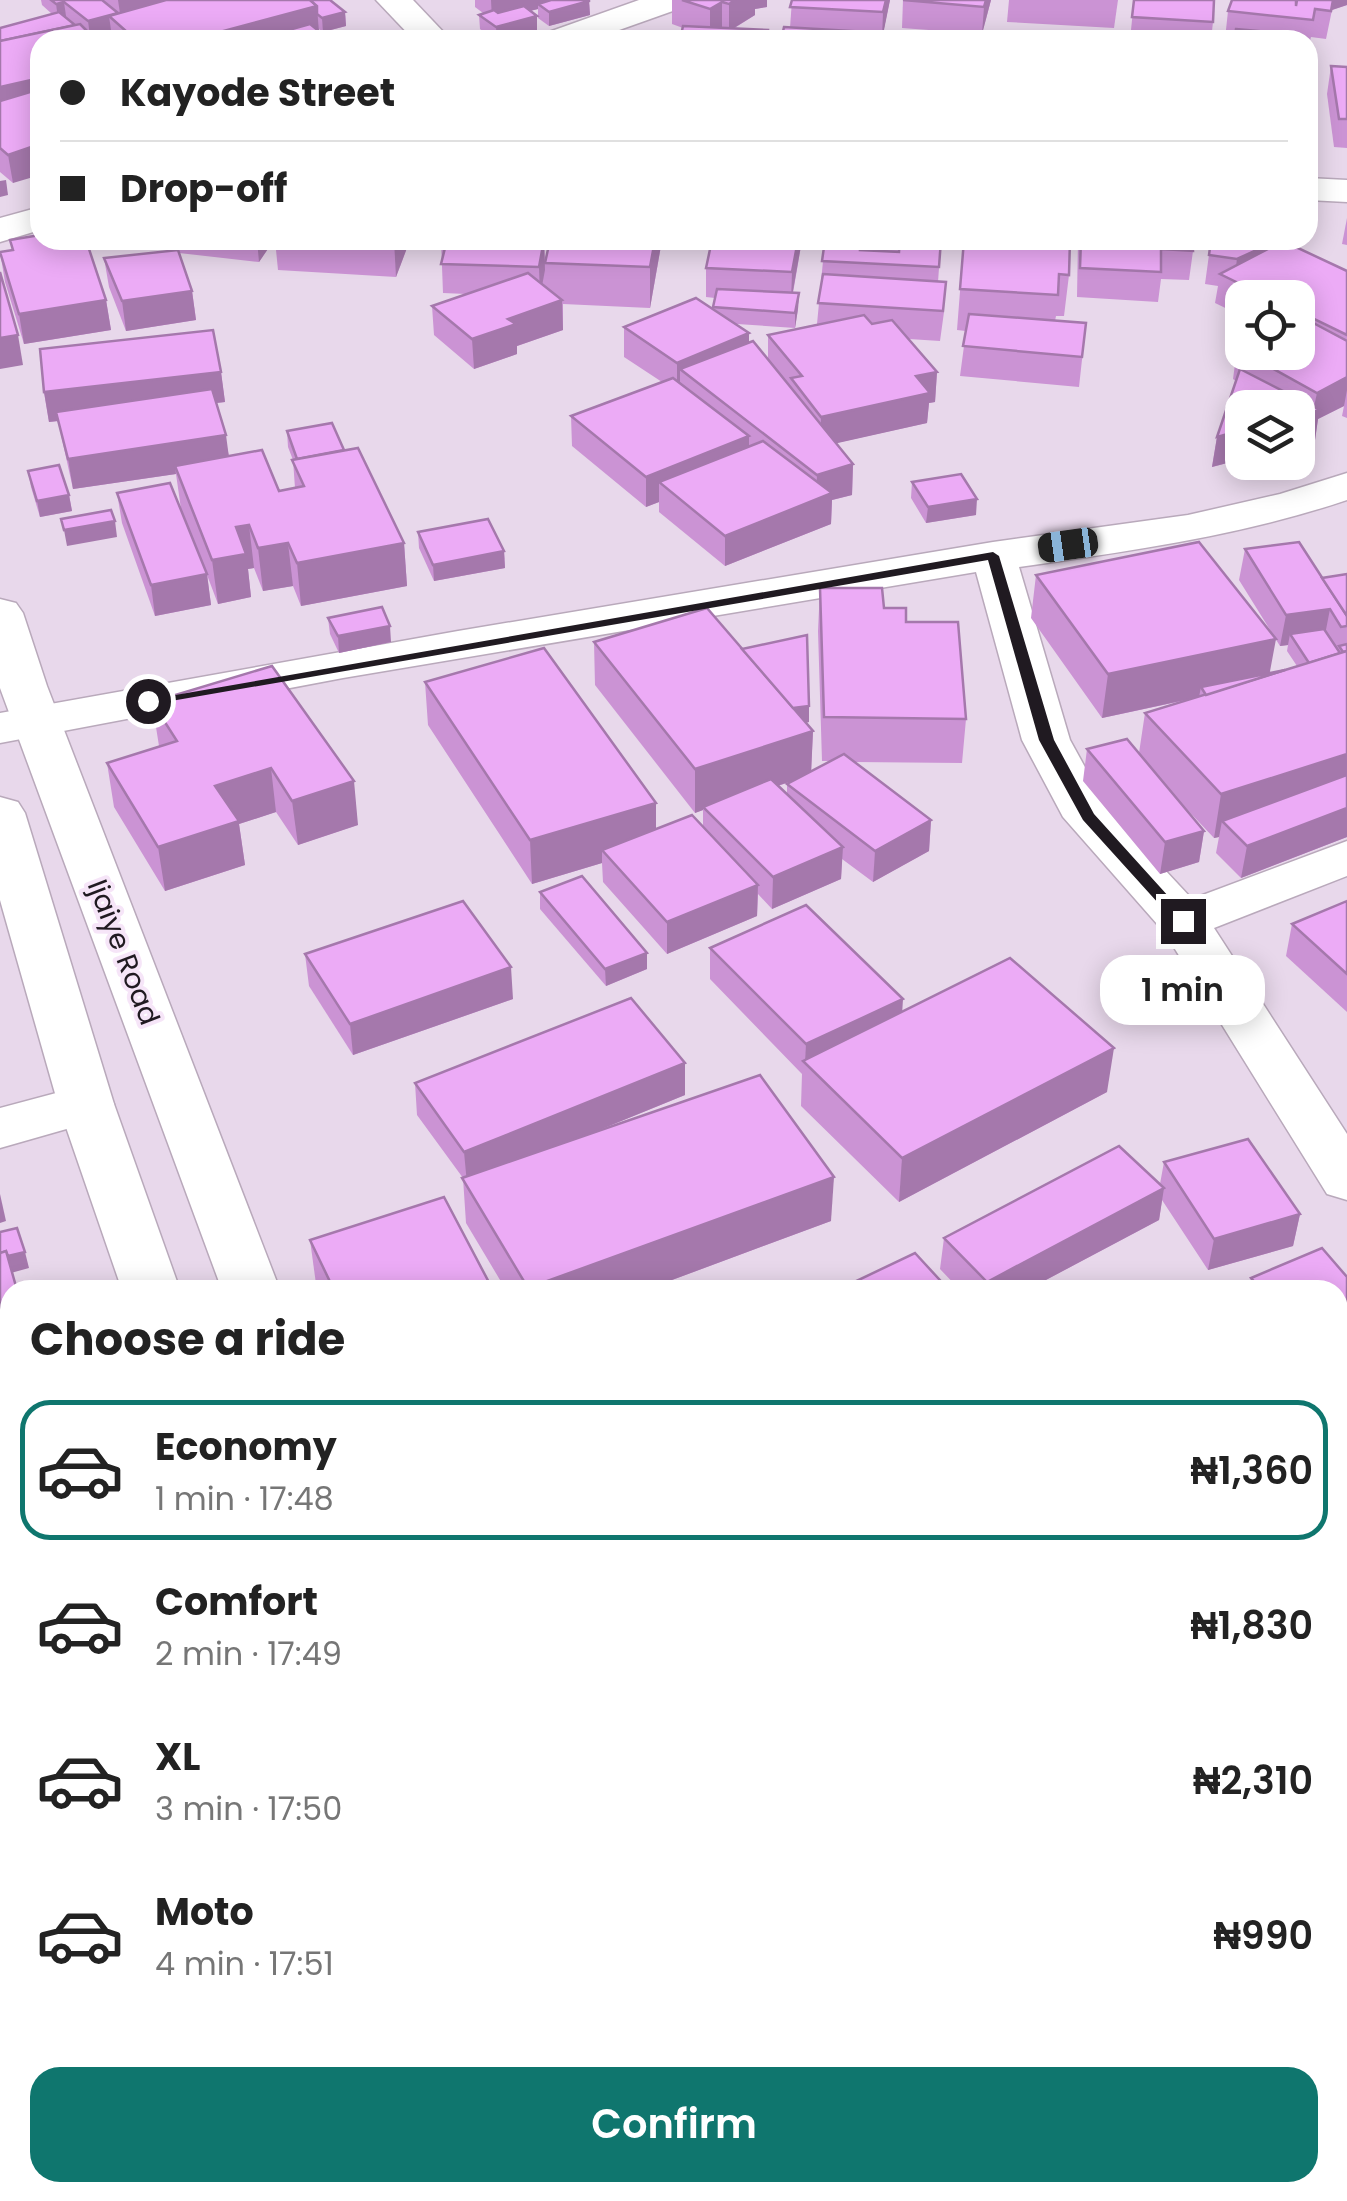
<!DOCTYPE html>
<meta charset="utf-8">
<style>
:root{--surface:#fff;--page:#f6f6f6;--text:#222;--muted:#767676;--line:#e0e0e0;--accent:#0f766e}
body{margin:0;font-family:Poppins,sans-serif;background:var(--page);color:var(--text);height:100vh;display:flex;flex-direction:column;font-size:38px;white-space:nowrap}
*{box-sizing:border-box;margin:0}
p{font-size:32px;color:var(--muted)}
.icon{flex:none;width:55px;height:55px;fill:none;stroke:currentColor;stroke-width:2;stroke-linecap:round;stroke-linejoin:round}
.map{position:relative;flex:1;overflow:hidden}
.drawer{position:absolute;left:0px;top:1280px;width:1348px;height:922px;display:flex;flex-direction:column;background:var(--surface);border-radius:30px 30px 0 0;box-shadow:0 5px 25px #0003}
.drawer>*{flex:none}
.hud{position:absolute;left:30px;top:30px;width:1288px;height:220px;border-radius:30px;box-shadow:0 5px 25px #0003;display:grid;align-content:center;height:220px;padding:0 30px;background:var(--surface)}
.fabs{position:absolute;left:1225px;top:280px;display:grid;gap:20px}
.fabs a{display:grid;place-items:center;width:90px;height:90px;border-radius:20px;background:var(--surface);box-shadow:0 5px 25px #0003;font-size:50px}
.end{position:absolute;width:45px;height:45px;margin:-22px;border:12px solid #201a21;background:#fff;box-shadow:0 0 0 5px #fff}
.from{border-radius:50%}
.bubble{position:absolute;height:70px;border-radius:30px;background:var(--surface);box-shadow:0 5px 25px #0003;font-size:32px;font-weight:600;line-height:70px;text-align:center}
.car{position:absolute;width:30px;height:60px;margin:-30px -15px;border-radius:12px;box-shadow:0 0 8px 2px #0007;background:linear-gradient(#222 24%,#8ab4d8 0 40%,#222 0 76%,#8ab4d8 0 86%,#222 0)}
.hud b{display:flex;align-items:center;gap:35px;height:95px;font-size:38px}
.hud b+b{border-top:2px solid var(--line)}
.hud i{width:25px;height:25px;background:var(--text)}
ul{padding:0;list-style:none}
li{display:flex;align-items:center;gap:30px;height:140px;margin:0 20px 15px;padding:0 10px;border:5px solid transparent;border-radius:30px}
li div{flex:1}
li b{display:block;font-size:38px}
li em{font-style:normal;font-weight:600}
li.current{border-color:var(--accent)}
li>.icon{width:90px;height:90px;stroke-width:1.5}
h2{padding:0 30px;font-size:45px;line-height:120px}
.action{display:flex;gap:20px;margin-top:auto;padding:20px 30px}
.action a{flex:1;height:115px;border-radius:30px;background:var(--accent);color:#fff;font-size:40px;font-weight:600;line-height:115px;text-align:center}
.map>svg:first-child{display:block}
</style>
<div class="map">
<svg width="1347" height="2201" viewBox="0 0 1347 2201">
<rect width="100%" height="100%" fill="#e8d8eb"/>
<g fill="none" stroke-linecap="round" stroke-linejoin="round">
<g stroke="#b9a9bb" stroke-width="3">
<g id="minor">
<polygon points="376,0 413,0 451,40 414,40"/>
<polygon points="639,0 689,0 684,7 591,40 541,40 546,33"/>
<polygon points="1308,178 1347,180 1347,202 1308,200"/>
<polygon points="40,207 40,230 0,242 0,218"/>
<path d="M 1347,473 L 1347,500 C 1240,536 1130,551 1019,567 L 1070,740 L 1108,809 L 1192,899 L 1347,841 L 1347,876 L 1214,928 L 1347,1134 L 1347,1200 L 1327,1194 L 1165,933 L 1063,817 L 1022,740 L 976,572 L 343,678 L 0,743 L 0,713 L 458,631 L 993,542 L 1188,515 L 1280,494 Z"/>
<polygon points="86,1085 105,1090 114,1104 105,1118 0,1148 0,1108"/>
<polygon points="1347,1944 1347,2015 1338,2018 1338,1948"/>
<polygon points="0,2154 10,2158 10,2192 38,2192 41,2201 0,2201"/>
<polygon points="1034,2192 1117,2192 1113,2201 1030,2201"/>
</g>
</g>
<g stroke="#b9a9bb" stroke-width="3">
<g id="major">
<polygon points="0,599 16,603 23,613 47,686 280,1290 222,1290 0,688"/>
<polygon points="0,797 18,802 25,813 114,1104 180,1290 122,1290 58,1104 0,900"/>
<polygon points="510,2192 587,2192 591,2201 514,2201"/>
<polygon points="639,2192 716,2192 720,2201 643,2201"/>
</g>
</g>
<use href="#minor" fill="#fff" fill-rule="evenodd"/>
<use href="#major" fill="#fff" fill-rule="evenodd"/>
</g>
<g fill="#cb93d4" fill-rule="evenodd">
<polygon points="41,0 330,0 345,12 346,26 323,32 319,29 319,31 330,40 112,40 111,30 91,35 13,183 0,172 0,28 52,14 42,5"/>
<polygon points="475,0 589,0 590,15 549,26 538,18 538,9 530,11 537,30 503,40 494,40 480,29 479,15 483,13 475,7"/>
<polygon points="672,0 767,0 767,7 755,9 755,15 733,29 768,30 768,40 680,40 683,28 672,24"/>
<polygon points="792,0 890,0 883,33 790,28"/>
<polygon points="903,0 991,0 982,34 902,28"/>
<polygon points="1009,0 1118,0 1114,28 1007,22"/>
<polygon points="1134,0 1213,22 1211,40 1130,40"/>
<polygon points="1347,0 1347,5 1332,10 1326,39 1311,37 1308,48 1308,40 1225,39 1228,11"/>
<polygon points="1331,66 1347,67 1347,148 1334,147 1327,94"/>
<polygon points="1347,218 1347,245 1342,244"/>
<polygon points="10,240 106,300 111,330 24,344 5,282 0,252 12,250"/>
<polygon points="172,240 274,240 259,262 179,253 192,291 196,320 126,331 109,287 104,258 173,250"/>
<polygon points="275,240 410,240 396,277 278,270"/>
<polygon points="441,240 544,240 545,261 550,240 662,240 650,308 563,304 563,330 517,346 517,354 474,369 434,335 432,306 466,294 443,293"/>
<polygon points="712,240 802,240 793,293 799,293 798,309 795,328 737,324 749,342 768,359 768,335 817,324 825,240 941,240 938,282 944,312 940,341 909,339 937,372 935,402 929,403 927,423 836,443 853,464 852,495 832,500 831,524 725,566 659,512 659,502 646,507 572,446 571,416 662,382 624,357 624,327 713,309 715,298 706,297 706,268"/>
<polygon points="964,240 1069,275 1064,316 1056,316 1055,321 1086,323 1079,387 960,376 966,331 957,330"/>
<polygon points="1078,240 1192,240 1193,251 1189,280 1161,279 1158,302 1077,297"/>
<polygon points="1211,240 1300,240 1298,248 1347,271 1347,418 1342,416 1344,406 1318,419 1315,440 1212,467 1217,437 1236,381 1233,379 1237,349 1298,352 1298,298 1242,298 1242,316 1215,303 1218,286 1205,284"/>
<polygon points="221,372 225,402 216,403 229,456 279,491 295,488 293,460 288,447 287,431 344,450 404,543 407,586 301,606 293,586 263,591 254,568 248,569 251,597 218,604 207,575 211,605 155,616 122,523 117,493 181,509 176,474 73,489 58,421 49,422 44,392"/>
<polygon points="28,471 69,495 72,511 40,517 31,487"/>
<polygon points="912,482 976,515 926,523 911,498"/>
<polygon points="418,532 504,551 505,568 434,581 419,548"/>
<polygon points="1245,549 1322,578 1347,574 1347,837 1241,878 1216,853 1219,837 1214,838 1181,803 1204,831 1199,862 1160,874 1083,781 1087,749 1139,753 1145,713 1196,698 1102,718 1031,618 1036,575 1270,673 1297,666 1287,651 1288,645 1280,646 1239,580"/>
<path d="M 820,588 L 884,608 L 906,622 L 966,719 L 962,763 L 854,762 L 931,820 L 929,851 L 873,882 L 842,859 L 841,879 L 772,909 L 758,894 L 757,916 L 667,954 L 603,882 L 602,863 L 532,884 L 428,725 L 425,682 L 656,803 L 656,829 L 703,826 L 703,810 L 695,813 L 595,685 L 594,642 L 742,649 L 809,706 L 809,722 L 806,723 L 813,731 L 811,771 L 830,761 L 822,761 L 818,631 ZM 792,781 L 787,784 L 787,794 L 778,786 Z"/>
<polygon points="328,618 391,642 339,653 330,634"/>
<polygon points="272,666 358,825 298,845 276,812 239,824 245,865 165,891 114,807 107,763 159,746 152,702"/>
<polygon points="540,892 647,953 647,969 606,986 540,909"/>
<polygon points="1347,901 1347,1012 1286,956 1292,924"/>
<polygon points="710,948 902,1012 1107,1092 899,1202 801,1106 802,1074 710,979"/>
<polygon points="305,954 513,999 353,1055 309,986"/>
<polygon points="415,1083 685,1095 587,1135 831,1221 645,1290 506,1290 466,1223 463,1178 417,1115"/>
<polygon points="1164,1162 1300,1214 1293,1246 1208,1270 1162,1200 1159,1220 1027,1290 960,1290 940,1269 944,1238 1160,1184"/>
<polygon points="310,1240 493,1290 319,1290 316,1284"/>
<polygon points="1347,1277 1347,1316 1338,1320 1338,1290 1248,1290 1251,1278"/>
<polygon points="1347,1429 1347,1708 1338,1717 1338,1455 1340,1457"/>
<polygon points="256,2192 377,2192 381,2201 260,2201"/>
<polygon points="930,2192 987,2192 975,2201 937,2201"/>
<polygon points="1291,2192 1338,2192 1347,2201 1288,2201"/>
</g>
<g fill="#a578ac">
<polygon points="118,0 225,0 122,27"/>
<polygon points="491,0 574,0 538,4 538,9 492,20"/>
<polygon points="735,0 767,0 767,7 755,9 755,15 729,31 729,4"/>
<polygon points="886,0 890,0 882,40 883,12"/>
<polygon points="986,0 991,0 982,34 984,7"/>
<polygon points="1333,0 1347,0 1347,5 1332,10"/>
<polygon points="589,1 590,15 549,26 549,12"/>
<polygon points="64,2 66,16 58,18 56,4"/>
<polygon points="722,2 722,29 710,37 710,9"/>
<polygon points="317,6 319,33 294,40 190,40"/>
<polygon points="345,12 346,26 323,32 322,18"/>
<polygon points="109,16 111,30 90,36 88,21"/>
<polygon points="537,16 537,30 503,40 497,40 496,27"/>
<polygon points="40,78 40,108 0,117 0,87"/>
<polygon points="40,144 40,175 13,183 8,155"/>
<polygon points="6,180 8,195 0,197 0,181"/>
<polygon points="257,240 274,240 259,262"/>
<polygon points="394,240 410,240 396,277"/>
<polygon points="544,240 545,270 540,297 539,267"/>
<polygon points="655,240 662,240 650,308 650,267"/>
<polygon points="798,240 802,240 791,302 792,272"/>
<polygon points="1278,240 1280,240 1275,268 1234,280 1237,259"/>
<polygon points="192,291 196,320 126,331 122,301"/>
<polygon points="799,293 798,309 795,328 795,313"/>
<polygon points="106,300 111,330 24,344 19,314"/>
<polygon points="562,300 563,330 517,346 517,354 474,369 472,339 508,319"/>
<polygon points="749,333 749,363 680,369 680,392 677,393 677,363"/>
<polygon points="18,335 23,365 0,369 0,338"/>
<polygon points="221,372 225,402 49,422 44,392"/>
<polygon points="937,372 935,402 929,403 927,423 820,447 821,417 916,376"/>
<polygon points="1347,377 1347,390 1344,406 1318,419 1315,440 1298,444 1298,416 1313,411 1317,393"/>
<polygon points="1242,430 1242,459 1212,467 1217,437"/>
<polygon points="226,435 230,465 175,466 176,474 73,489 68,459"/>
<polygon points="749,436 749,467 659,482 659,502 646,507 646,477"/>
<polygon points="853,464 852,495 832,500 831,524 725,566 725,536 816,499 817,475"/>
<polygon points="69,495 72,511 40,517 37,501"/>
<polygon points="977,499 976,515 926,523 928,507"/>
<polygon points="115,521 117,537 67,546 64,530"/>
<polygon points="249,525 254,568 248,569 251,597 218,604 212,560 236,527"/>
<polygon points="288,543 293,586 263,591 258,548"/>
<polygon points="404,543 407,586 301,606 297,563"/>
<polygon points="504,551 505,568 434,581 433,565"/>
<polygon points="207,574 211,605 155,616 151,585"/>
<polygon points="1330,609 1324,640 1290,634 1288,645 1280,646 1286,615"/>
<polygon points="390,626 391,642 339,653 338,636"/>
<polygon points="1276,639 1268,682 1201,687 1199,697 1102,718 1108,674"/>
<polygon points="809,706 809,722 786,726 787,710"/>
<polygon points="813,731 811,775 705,809 703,807 703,810 695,813 695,769"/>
<polygon points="1347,754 1347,795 1222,821 1219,837 1214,838 1221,794"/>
<polygon points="271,768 276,812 239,824 245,865 165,891 158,847 215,786"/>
<polygon points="354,781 358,825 298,845 292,801"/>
<polygon points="656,803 656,847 602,850 602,863 532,884 530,840"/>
<polygon points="1347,808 1347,837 1241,878 1247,846"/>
<polygon points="931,820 929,851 873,882 875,851"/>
<polygon points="1204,831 1199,862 1160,874 1165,842"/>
<polygon points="843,847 841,879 772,909 773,877"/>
<polygon points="758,885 757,916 667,954 667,922"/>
<polygon points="647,953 647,969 606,986 605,969"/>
<polygon points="511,967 513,999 353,1055 350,1024"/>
<polygon points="903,999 901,1031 805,1063 806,1044"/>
<polygon points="1114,1048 1107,1092 899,1202 902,1158"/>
<polygon points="685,1063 685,1095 467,1184 464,1152"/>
<polygon points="834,1177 831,1221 645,1290 528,1290 528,1288"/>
<polygon points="1164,1188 1159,1220 1027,1290 986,1290 987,1282"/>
<polygon points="0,1194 6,1221 0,1223"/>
<polygon points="1300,1214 1293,1246 1208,1270 1214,1239"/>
<polygon points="25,1252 29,1268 0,1276 0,1258"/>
<polygon points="1347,1301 1347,1316 1338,1320 1338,1305"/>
<polygon points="10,1319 10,1353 0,1356 0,1322"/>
<polygon points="10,1418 10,1451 0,1454 0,1420"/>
<polygon points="0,1628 10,1665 0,1668"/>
<polygon points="1347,1686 1347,1708 1338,1717 1338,1695"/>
<polygon points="954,2192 987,2192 975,2201 953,2201"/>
</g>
<g fill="#ecabf6" stroke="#a578ac" stroke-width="2.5">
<polygon points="51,0 102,0 118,13 88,21 64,2 56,4"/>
<polygon points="166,0 310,0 317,6 190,40 136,40 109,16"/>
<polygon points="310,0 330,0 345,12 322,18 317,14 317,6"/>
<polygon points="551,0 589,0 589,1 549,12 538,4"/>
<polygon points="682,0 735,0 729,4 722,2 710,9"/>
<polygon points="792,0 886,0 883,12 790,7"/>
<polygon points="903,0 986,0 984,7"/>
<polygon points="1134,0 1214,0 1213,22 1132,17"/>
<polygon points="1232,0 1296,0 1296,6 1297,0 1333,0 1331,11 1315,9 1313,20 1228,11"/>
<polygon points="524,6 537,16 496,27 479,15 494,10 498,13"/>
<polygon points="59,12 75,25 0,41 0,28"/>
<polygon points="80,24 96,40 40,40 40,78 0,87 0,41"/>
<polygon points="310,24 330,40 253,40"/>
<polygon points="683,26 768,30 767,40 680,40"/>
<polygon points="784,27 883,33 882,40 781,40"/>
<polygon points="1236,29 1293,34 1292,40 1234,40"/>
<polygon points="611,34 656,36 655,40 609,40"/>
<polygon points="1331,66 1347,67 1347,119 1339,119"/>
<polygon points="40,89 40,144 8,155 0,148 0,101"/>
<polygon points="40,235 40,240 86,240 106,300 19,314 0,252 13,250 10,240"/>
<polygon points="447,240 544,240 539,267 441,264"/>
<polygon points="550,240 655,240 650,267 545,263"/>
<polygon points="712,240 798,240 792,272 706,268"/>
<polygon points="825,240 861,240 860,250 899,252 900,240 941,240 939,267 822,261"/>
<polygon points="964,240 1070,240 1069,275 1059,274 1058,295 960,289"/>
<polygon points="1081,240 1192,240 1193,251 1161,249 1161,272 1080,268"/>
<polygon points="1211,240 1278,240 1237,259 1209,255"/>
<polygon points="1283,241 1347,271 1347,335 1298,311 1298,298 1269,298 1220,274"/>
<polygon points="178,250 192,291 122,301 104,258"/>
<polygon points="0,272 18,335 0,338"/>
<polygon points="528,273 562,300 508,319 516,324 472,339 432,306"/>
<polygon points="823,274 946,282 943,311 818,303"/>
<polygon points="717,289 799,293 795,313 713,307"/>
<polygon points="696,298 749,333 677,363 624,327"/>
<polygon points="969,314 1086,323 1082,357 963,346"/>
<polygon points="864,315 872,324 892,320 937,372 916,376 930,393 821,417 791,378 802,376 768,335"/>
<polygon points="1302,317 1347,341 1347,377 1317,393 1243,352 1298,352 1298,319"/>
<polygon points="213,330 221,372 44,392 40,349"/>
<polygon points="753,341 853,464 817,475 680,369"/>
<polygon points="1240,369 1320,410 1298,416 1298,408 1242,408 1242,430 1217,437"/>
<polygon points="673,378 749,436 646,477 571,416"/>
<polygon points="212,389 226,435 68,459 56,412"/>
<polygon points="332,423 344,450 297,459 287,431"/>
<polygon points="763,441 832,493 725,536 659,482"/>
<polygon points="358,448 404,543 297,563 288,543 258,548 249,525 236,527 246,554 212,560 175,466 262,450 279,491 304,486 292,460"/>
<polygon points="59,465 69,495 37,501 28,471"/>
<polygon points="961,474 977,499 928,507 912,482"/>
<polygon points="170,483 207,574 151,585 117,493"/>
<polygon points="111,510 115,521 64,530 61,519"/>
<polygon points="488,519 504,551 433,565 418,532"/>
<polygon points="1199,542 1276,639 1108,674 1036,575"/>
<polygon points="1299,542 1347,616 1347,626 1341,627 1330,609 1286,615 1245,549"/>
<polygon points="1347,574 1347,616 1322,578"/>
<polygon points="820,588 882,588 884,608 906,608 906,622 958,622 966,719 824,717"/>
<polygon points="382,607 390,626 338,636 328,618"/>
<polygon points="707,608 813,731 695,769 594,642"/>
<polygon points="1324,629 1340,653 1309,663 1290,634"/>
<polygon points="807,635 809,706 793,708 742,649"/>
<polygon points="1347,644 1347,651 1343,652 1339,646"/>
<polygon points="544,648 656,803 530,840 425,682"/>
<polygon points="1347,651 1347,754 1221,794 1145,713"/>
<polygon points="272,666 354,781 292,801 271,768 215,786 239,821 158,847 107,763 177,741 152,702"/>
<polygon points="1285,670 1206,695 1201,687"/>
<polygon points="1127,739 1204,831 1165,842 1087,749"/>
<polygon points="844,754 931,820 875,851 787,784"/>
<polygon points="1347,775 1347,808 1247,846 1222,821"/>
<polygon points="771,779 843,847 773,877 703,807"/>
<polygon points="692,815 758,885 667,922 602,850"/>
<polygon points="582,876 647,953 605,969 540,892"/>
<polygon points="463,901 511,967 350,1024 305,954"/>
<polygon points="1347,901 1347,974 1292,924"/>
<polygon points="806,905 903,999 806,1044 710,948"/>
<polygon points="1010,958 1114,1048 902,1158 803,1061"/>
<polygon points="631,998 685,1063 464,1152 415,1083"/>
<polygon points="760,1075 834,1177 528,1288 462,1178"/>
<polygon points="1248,1139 1300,1214 1214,1239 1164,1162"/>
<polygon points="1119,1146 1164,1188 987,1282 944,1238"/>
<polygon points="444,1197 493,1290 334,1290 310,1240"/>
<polygon points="17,1228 25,1252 8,1256 6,1251 0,1253 0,1232"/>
<polygon points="1322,1248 1347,1277 1347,1301 1338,1305 1338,1290 1262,1290 1251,1278"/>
<polygon points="6,1251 17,1290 10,1290 10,1319 0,1322 0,1253"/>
<polygon points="915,1253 949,1290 852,1290 848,1285"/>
<polygon points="830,1284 835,1290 816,1290"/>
<polygon points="10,1327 10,1418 0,1420 0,1329"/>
<polygon points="10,1428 10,1573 0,1541 0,1431"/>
<polygon points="1338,1455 1347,1462 1347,1585 1338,1577"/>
<polygon points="1338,1595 1347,1603 1347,1686 1338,1695"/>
<polygon points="10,1826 10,1959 0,1932 0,1830"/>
<polygon points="1347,2130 1347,2201 1313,2201 1304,2192 1338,2192 1338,2139"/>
<polygon points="158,2192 244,2192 248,2201 162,2201"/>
<polygon points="262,2192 377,2192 381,2201 266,2201"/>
<polygon points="1215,2192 1269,2192 1278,2201 1206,2201"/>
</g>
<polygon fill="#201a21" points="993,552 999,556 1054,740 1094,814 1188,918 1188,925 1178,925 1083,820 1039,740 988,560 148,705 141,701"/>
<g text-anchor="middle" stroke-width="8" stroke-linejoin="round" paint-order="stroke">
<g font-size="28" fill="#201a21" stroke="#f6e5f8">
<text transform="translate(124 952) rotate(69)" y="10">Ijaiye Road</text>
</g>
</g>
</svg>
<div class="fabs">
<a><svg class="icon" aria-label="locate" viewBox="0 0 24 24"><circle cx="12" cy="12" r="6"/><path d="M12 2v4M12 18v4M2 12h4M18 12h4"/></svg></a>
<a><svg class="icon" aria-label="layers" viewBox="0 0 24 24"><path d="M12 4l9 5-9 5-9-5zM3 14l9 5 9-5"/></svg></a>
</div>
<i class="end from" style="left:148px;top:701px"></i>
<i class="end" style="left:1183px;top:921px"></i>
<div class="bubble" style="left:1100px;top:955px;width:165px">1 min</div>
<i class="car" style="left:1068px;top:545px;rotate:262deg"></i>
<div class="hud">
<b><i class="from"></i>Kayode Street</b>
<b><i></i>Drop-off</b>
</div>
<section class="drawer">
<h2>Choose a ride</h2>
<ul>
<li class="current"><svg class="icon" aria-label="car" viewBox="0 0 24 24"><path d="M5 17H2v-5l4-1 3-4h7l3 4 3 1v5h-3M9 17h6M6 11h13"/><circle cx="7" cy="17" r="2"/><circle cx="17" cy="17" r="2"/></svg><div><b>Economy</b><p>1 min · 17:48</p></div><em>₦1,360</em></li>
<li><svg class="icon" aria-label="car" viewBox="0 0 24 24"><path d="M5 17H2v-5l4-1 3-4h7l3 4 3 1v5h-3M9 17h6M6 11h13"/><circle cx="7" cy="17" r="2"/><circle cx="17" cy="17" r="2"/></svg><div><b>Comfort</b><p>2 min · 17:49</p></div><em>₦1,830</em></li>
<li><svg class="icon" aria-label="car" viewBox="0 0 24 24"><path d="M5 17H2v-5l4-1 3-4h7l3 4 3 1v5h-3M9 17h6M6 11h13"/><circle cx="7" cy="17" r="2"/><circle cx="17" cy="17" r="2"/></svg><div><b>XL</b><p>3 min · 17:50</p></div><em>₦2,310</em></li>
<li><svg class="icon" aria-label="car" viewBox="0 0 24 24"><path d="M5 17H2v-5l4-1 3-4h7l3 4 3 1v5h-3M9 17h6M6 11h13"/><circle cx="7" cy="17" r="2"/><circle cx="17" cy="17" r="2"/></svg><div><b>Moto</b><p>4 min · 17:51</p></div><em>₦990</em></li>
</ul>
<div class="action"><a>Confirm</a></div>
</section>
</div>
